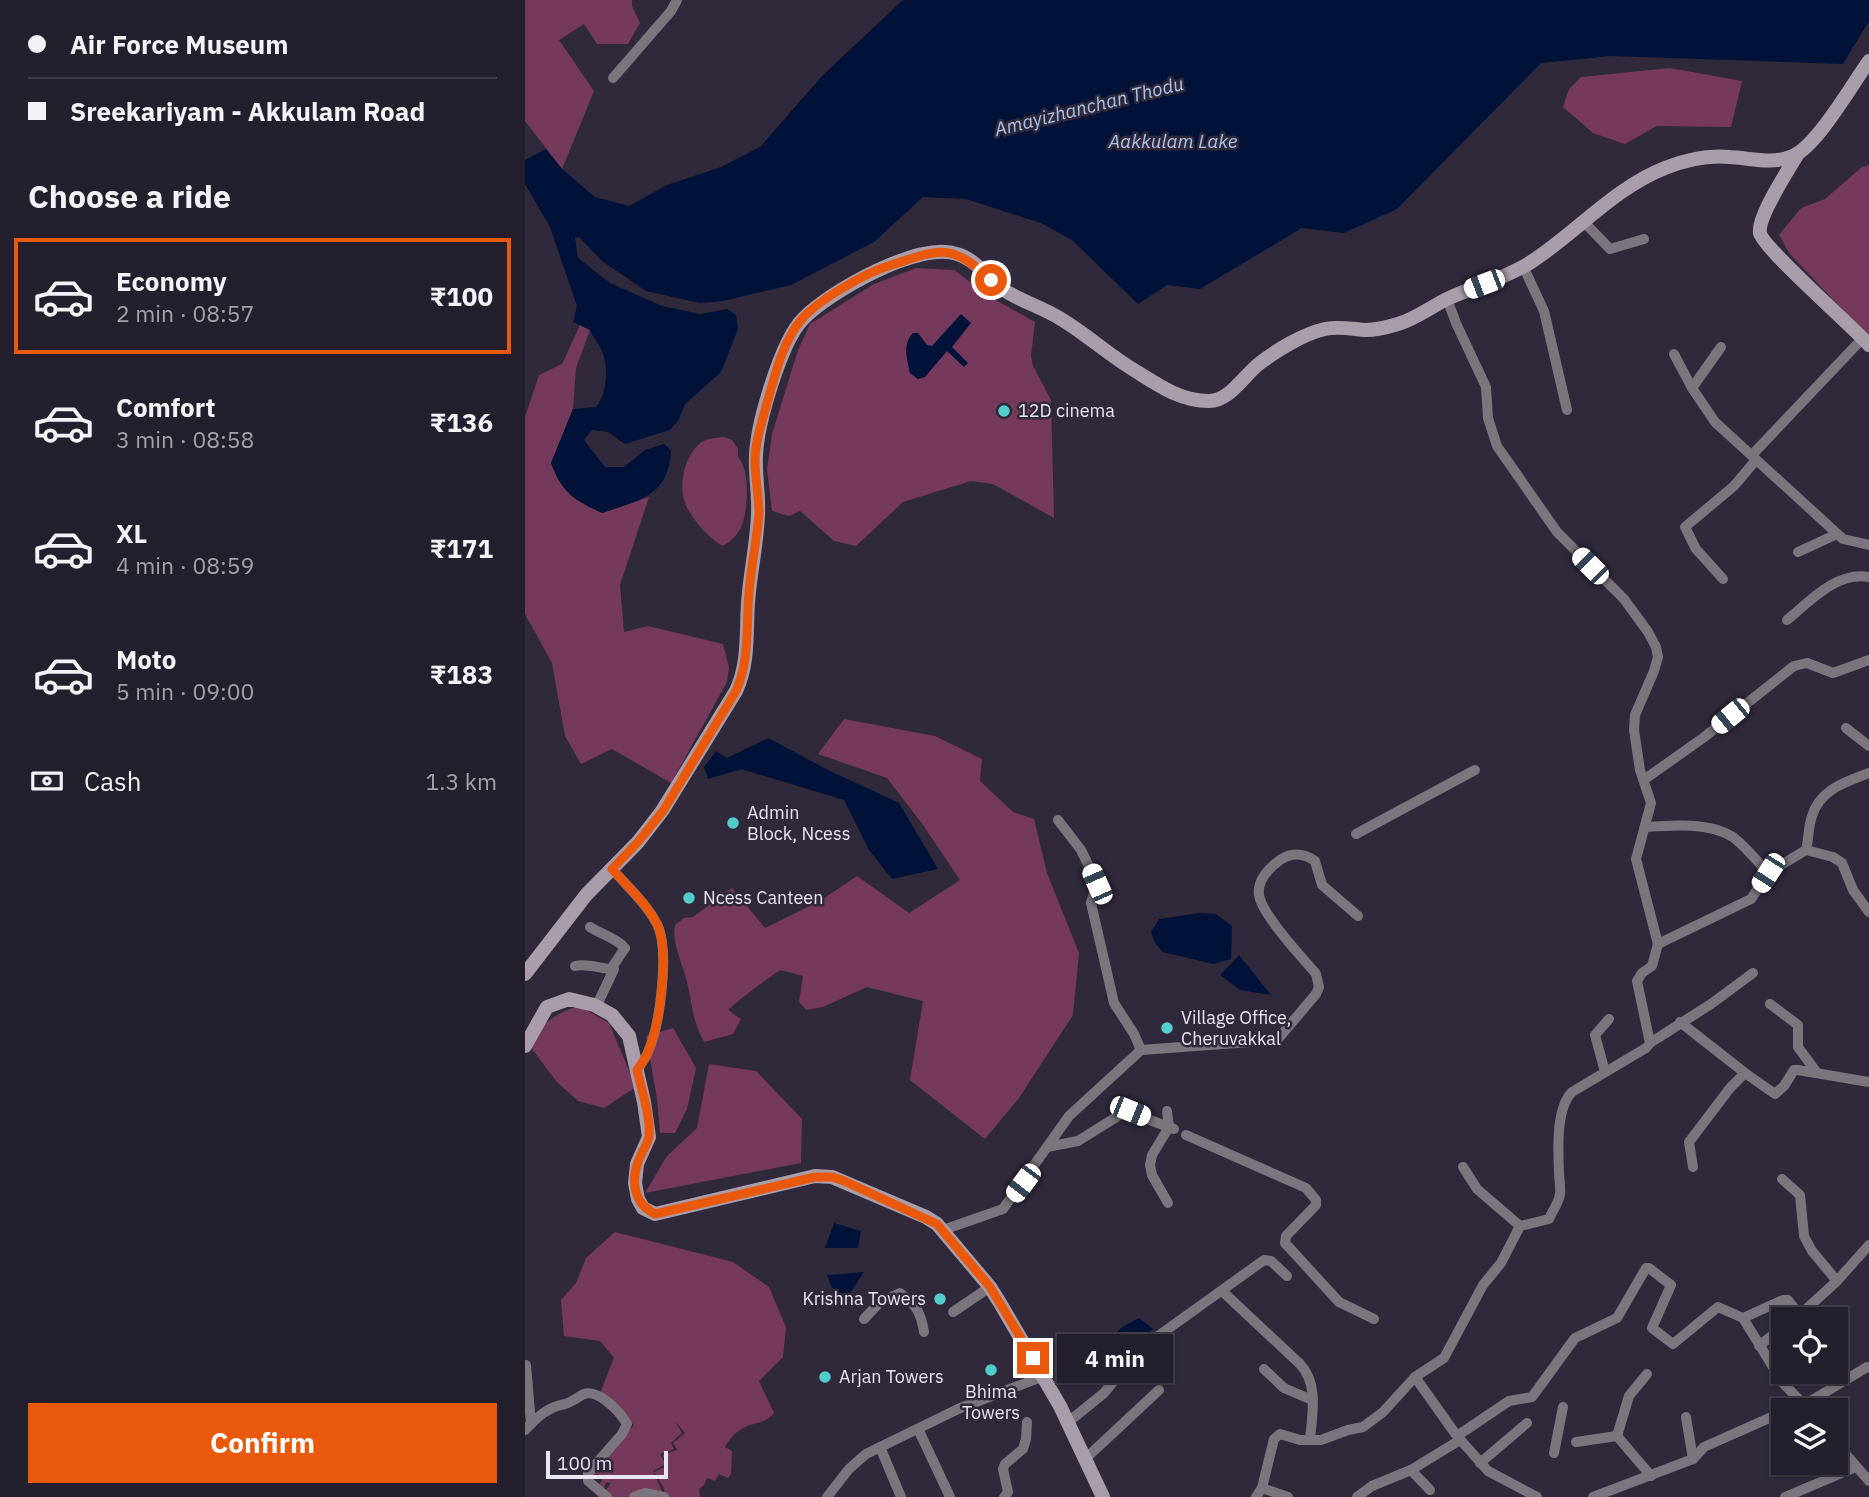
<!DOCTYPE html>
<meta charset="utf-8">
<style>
:root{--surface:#241f2c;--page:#302c38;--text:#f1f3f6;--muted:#a3a2a9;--line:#413d48;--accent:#ea580c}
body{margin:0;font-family:"IBM Plex Sans",sans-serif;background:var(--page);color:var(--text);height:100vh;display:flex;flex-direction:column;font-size:26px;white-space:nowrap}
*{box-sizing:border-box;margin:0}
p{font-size:23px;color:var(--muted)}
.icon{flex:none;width:38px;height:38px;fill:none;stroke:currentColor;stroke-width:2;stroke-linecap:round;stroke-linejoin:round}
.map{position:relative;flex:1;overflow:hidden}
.details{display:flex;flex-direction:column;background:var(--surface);width:525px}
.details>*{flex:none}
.banner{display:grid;align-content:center;height:154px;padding:0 28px;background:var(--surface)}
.tools{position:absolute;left:1246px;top:1307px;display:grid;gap:14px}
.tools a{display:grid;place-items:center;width:77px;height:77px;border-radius:0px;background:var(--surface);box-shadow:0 2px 5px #0004,0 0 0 2px var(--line);font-size:35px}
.scale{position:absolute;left:21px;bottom:18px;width:122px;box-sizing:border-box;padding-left:7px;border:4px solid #e9e5f1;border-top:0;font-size:19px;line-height:24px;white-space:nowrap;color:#e9e5f1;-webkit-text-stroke:5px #30293b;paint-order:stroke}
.end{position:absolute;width:32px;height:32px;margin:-16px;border:9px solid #ea580c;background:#fff;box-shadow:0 0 0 4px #fff}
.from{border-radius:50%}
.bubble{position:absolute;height:49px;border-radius:0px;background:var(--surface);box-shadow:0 2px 5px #0004,0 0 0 2px var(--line);font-size:23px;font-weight:700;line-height:49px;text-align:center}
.car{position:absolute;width:21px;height:42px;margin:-21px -10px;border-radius:9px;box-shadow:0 0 5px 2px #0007;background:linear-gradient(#fff 24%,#345 0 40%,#fff 0 76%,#345 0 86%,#fff 0)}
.banner b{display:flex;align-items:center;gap:24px;height:66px;font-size:26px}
.banner b+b{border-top:2px solid var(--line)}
.banner i{width:18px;height:18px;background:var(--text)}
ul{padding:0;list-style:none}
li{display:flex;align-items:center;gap:21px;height:116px;margin:0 14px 10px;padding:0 14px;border:4px solid transparent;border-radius:0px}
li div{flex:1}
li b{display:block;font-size:26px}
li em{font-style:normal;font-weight:700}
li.current{border-color:var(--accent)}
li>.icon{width:63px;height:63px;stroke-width:1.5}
h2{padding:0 28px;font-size:32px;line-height:84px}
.pay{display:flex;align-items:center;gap:18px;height:77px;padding:0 28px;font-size:26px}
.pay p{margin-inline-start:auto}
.primary-button{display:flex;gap:14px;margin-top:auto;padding:14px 28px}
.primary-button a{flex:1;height:80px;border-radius:0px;background:var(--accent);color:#fff;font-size:28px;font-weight:700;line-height:80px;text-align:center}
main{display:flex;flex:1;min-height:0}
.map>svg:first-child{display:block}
</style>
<main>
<section class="details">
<div class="banner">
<b><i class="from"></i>Air Force Museum</b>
<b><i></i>Sreekariyam - Akkulam Road</b>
</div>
<h2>Choose a ride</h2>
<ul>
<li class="current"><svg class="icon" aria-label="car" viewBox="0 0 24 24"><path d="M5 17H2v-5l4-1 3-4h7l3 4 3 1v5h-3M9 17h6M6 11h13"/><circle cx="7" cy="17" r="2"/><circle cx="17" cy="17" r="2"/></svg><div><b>Economy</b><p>2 min · 08:57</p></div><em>₹100</em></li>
<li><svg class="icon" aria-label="car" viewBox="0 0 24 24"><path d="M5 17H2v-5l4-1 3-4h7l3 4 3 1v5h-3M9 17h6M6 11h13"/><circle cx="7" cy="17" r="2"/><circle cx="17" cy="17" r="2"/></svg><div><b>Comfort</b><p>3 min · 08:58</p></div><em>₹136</em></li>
<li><svg class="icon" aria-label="car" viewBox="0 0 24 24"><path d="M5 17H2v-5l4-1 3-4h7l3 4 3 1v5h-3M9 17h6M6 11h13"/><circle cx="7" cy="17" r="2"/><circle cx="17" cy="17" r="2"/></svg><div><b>XL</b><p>4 min · 08:59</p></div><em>₹171</em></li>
<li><svg class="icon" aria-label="car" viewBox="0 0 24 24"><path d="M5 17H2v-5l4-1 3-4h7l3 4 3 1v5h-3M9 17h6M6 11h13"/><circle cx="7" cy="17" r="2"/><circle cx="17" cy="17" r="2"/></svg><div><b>Moto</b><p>5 min · 09:00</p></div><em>₹183</em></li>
</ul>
<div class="pay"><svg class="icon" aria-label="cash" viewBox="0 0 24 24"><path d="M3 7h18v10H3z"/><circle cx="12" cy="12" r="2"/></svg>Cash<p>1.3 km</p></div>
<div class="primary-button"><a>Confirm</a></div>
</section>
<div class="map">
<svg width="1344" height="1497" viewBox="0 0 1344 1497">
<rect width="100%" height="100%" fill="#30293b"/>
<g fill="#75395c">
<polygon points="0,0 107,0 107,6 115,23 103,44 72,44 59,24 34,40 69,91 37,169 0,121"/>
<polygon points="1145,68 1217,81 1206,127 1132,126 1100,144 1068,133 1038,107 1044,89 1056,77"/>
<polygon points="1344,165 1344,338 1264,253 1254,235 1276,208 1300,199 1337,167"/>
<polygon points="391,268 429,270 464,296 510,322 506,356 508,366 526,400 529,518 468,484 446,481 378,502 331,546 309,541 275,511 264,516 247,511 242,469 247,434 273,350 285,324 349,284"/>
<polygon points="55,325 65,330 51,368 48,409 26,463 77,513 124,497 95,585 99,632 123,626 198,644 204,667 202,682 146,783 87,749 56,764 40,736 27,663 0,614 0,417 14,375 37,364"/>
<path d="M 199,437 L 207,440 L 213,449 L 213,457 C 225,469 223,506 218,522 C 215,532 207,542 197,546 C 184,537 172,525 164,511 C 152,493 157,460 173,445 C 180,438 190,438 199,437 Z"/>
<path d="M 319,719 L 410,736 L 457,759 L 455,781 L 488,812 L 509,819 L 522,873 L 554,953 L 548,1015 L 494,1098 L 460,1139 L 385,1080 L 398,1001 L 342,987 L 298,1007 L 281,1010 L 274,1002 L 278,976 L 255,970 C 237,983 219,995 203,1010 L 216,1019 L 208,1034 L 179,1042 C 167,1020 167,1002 161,978 C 156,960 147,943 150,925 L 159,918 L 168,917 L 207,888 L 240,928 L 295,901 L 332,876 L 384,913 L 435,880 L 398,825 L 362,778 L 293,754 Z"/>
<path d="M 54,1006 L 84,1023 L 111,1087 L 79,1108 L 53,1101 L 31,1081 L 4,1045 C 18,1023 28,1014 54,1006 Z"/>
<polygon points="148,1028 171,1068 162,1109 150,1133 135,1133 132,1099 121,1036"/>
<polygon points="184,1064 231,1071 277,1119 276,1163 120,1193 142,1156 172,1128"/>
<path d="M 90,1232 L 208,1262 L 244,1287 L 261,1327 L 258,1357 L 234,1381 L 249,1413 C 236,1429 216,1418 200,1447 L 207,1451 L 206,1474 L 203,1478 L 194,1474 L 190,1481 L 182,1478 L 179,1485 L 174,1489 L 175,1497 L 140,1497 L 139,1488 L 129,1472 L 143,1465 L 137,1455 L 152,1450 L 148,1443 L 160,1433 L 150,1421 L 157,1433 L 146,1443 L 149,1449 L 135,1454 L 141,1464 L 128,1471 L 137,1491 L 137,1496 L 87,1497 L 81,1490 L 86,1483 L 82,1482 L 77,1490 L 73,1487 L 77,1480 L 73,1474 L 64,1476 L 109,1425 L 75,1393 L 89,1358 L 75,1341 L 39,1336 L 36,1300 L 51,1283 L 61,1258 Z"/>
</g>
<g fill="#001237">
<path d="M 378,0 L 1344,0 L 1344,21 L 1318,64 L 1086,56 L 1016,63 L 872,209 L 819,233 L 777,228 L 675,289 L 642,285 L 613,304 L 547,240 L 516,223 L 441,199 L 398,197 L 349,242 L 266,285 L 198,301 L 175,303 L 121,291 L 77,261 L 54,237 L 50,238 L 53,258 L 85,283 L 137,306 L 175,314 L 202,309 L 211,315 L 213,329 L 196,372 L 160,404 L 153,421 L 145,430 L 100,444 L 83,432 L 67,430 L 59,440 L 80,467 L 99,467 L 120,450 L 139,444 L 146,450 C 144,496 115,500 77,513 C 49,500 37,493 26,463 L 48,409 L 71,407 C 82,394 84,367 77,351 C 74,343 68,338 65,330 L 48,322 L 52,306 L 25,227 L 0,184 L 0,160 L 21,149 L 37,169 L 70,197 L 104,206 L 142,185 L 196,167 L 235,147 L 297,76 Z"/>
<path d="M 436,314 L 446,323 L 427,347 L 443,363 L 439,367 L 422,351 L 400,377 L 393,379 L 385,373 C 382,358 377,345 388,333 L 393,333 L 402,345 L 407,346 Z"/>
<polygon points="243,738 303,770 374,803 413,869 367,879 344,850 319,800 216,769 183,779 179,767 191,751 202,758"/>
<polygon points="675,913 691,914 707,926 706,959 688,964 638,952 630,943 626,932 634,919"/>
<polygon points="714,955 746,995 715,990 695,975"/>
<polygon points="309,1223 336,1231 333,1248 300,1248"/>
<polygon points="339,1272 321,1299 307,1288 302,1275"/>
<polygon points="614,1318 628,1329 598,1358 587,1338 597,1327"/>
</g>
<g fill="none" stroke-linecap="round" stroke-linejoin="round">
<g stroke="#7c757d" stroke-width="10">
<polyline points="88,78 146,11 152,0"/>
<polyline points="1059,222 1085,249 1119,239"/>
<polyline points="998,266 1019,311 1042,410"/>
<polyline points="1149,354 1167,388 1190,422 1318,539 1344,545"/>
<polyline points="1167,388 1196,347"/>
<polyline points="1227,455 1338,338"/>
<polyline points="1273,552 1312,534"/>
<polyline points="1198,579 1171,549 1160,527 1209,486 1231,460"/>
<path d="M 1262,620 C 1285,601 1312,571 1344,577"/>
<polyline points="1321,728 1344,746"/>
<polyline points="1120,779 1178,738 1269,666 1282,663 1308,673 1344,660"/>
<path d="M 1120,827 C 1147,825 1185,822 1208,837 C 1221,847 1232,861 1243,873 L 1281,850 C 1284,838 1283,827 1287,816 C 1295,789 1321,782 1344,773"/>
<polyline points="831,834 950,770"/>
<polyline points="1281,850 1308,857 1317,863 1328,890 1344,912"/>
<path d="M 87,869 C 102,886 121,903 132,924 C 145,950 135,1025 123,1052 C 121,1058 116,1064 112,1070"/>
<path d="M 65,927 C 77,935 90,937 100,948 L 86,969"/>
<polyline points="1133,944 1226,899 1243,873"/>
<path d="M 50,966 C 62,963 76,969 89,969 L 71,1007"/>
<polyline points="1245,1004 1273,1025 1273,1047 1292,1073"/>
<polyline points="1155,1022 1220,1073"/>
<polyline points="1125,1043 1186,1004 1228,973"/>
<path d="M 616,1050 L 752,1040 L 791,994 L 794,987 L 791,974 C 777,957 737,915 734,895 C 732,880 744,868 755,860 C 767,852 778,853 790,861 L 797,885 L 833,916"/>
<polyline points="1080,1072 1070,1035 1084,1019"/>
<polyline points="642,1111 644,1127 627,1155 625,1165 627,1175 643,1203"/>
<polyline points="661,1135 781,1188 791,1200 791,1205 761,1236 760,1243 814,1302 849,1319"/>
<polyline points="522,1147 553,1141 601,1111 649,1129"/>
<polyline points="938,1167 952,1189 995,1226"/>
<polyline points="1168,1167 1164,1142 1205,1088 1220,1073 1250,1094 1259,1086 1269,1070 1273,1070 1344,1082"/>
<polyline points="1257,1179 1275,1195 1279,1236 1287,1251 1312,1281"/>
<polyline points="418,1230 478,1209 544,1116 616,1050 609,1034 589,1003 566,903 572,883 556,850 533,820"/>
<path d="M 697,1291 L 775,1364 C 794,1384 787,1415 785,1440"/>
<polyline points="428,1312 465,1287"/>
<path d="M 339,1319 L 355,1302 L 375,1293 C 391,1304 396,1313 399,1332"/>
<polyline points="1234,1346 1258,1327"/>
<polyline points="1,1365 6,1424"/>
<polyline points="739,1369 759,1388 787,1400"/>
<polyline points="890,1377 932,1436 963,1471 1012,1497"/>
<polyline points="1279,1405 1342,1367"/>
<polyline points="1284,1410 1257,1382 1218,1318 1258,1300 1263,1300 1272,1312 1277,1313 1312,1281 1344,1245"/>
<polyline points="1161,1417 1168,1459"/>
<polyline points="542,1423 579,1393 615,1349 739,1260 746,1261 762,1276"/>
<path d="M 0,1430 C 12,1417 23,1407 40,1404 C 47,1402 53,1397 59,1394 C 74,1389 95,1412 102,1424 L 97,1434 L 63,1473 L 63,1481 L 82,1497"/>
<polyline points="394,1431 425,1497"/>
<polyline points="932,1436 984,1401 1007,1397 1050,1338 1092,1318 1121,1268 1124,1268 1146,1285 1127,1328 1148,1344 1193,1307 1218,1318"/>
<polyline points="1092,1436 1104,1396 1122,1374"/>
<polyline points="1051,1442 1092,1436 1126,1476"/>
<polyline points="1311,1443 1344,1481"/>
<polyline points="355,1447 376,1497"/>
<polyline points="1029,1453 1038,1407"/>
<polyline points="560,1459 634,1390"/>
<polyline points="955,1463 1002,1423"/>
<polyline points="886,1470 935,1440"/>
<polyline points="737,1488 763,1497"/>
<polyline points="109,1497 120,1493 139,1497"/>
<polyline points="302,1497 324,1469 341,1454 433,1409 519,1376"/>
<polyline points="479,1497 483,1492 478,1469 480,1464 498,1449 501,1439 502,1422"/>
<path d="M 731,1497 L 737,1488 L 749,1439 L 755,1434 L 775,1440 L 796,1440 L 823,1430 L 838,1427 L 858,1412 L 890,1377 L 919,1358 L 958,1285 L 976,1263 L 995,1226 L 1024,1219 C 1027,1211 1034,1203 1035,1194 C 1036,1187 1034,1179 1034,1172 C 1033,1149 1031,1108 1047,1092 L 1121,1048 L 1125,1043 L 1112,981 L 1117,973 L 1127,966 L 1133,944 L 1111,859 L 1126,803 L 1115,770 L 1109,730 L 1110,715 L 1129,671 L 1133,657 L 1131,647 L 1123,632 L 1099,599 L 1032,532 L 972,446 L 963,418 L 961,387 L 931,323 L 922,299"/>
<polyline points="832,1497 847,1486 886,1470 905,1490"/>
<polyline points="1068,1497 1168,1459 1179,1447 1258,1412"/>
<polyline points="1260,1497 1331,1467"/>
</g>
<g stroke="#a99daa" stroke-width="14">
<path d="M 1272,155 C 1263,171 1232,217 1235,233 C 1238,248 1327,326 1344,345"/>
<path d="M 0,974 L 61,895 L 113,842 L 137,811 L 211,691 C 224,663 221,634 223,603 C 225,573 232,544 233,514 C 234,494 230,475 231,456 C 232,424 256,341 278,319 C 305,291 394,241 432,254 C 450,259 463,278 477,289 C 495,301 517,307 536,319 C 561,334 584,355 609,370 C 633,385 655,401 684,401 C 705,401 719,375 735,363 C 752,350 778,334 800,329 C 814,326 827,329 841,330 C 851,330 863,327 873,324 C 891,319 907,306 924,298 C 951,286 981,278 1006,262 C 1051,233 1089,188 1140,168 C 1160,160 1183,155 1204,157 C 1226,158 1247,165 1268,156 C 1292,146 1328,83 1344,61"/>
<polyline points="0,1046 22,1007 44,999 69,1005 87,1015 104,1036 119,1102 124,1137 112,1164 110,1183 113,1199 118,1208 130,1214 290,1176 307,1177 401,1217 412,1224 465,1287 475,1303 535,1406 578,1497"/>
</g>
</g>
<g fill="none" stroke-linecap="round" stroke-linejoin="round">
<path stroke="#ea580c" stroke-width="9" d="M 466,280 C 425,242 416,249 366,265 C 340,273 293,300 276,320 C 257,343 250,376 242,403 C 237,422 230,441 230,460 C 230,478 234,496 234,513 C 232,540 226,566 224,592 C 221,626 225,660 211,691 L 138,811 L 113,842 L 87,869 C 102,886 121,903 132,924 C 145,950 135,1025 123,1052 C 121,1058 116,1064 112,1070 C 116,1089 126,1117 124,1136 C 123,1144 116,1153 113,1162 C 106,1182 109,1204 130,1214 L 290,1177 L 307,1177 L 319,1181 L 412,1224 L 465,1287 L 508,1358"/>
</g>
<g fill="#52cdcc" stroke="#30293b" stroke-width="2.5">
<circle cx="479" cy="411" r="7"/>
<circle cx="208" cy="823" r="7"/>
<circle cx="164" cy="898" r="7"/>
<circle cx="642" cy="1028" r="7"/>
<circle cx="415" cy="1299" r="7"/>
<circle cx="466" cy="1370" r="7"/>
<circle cx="300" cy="1377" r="7"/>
</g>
<g text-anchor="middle" stroke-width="5" stroke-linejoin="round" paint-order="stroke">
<g font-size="18" fill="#e9e5f1" stroke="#30293b" text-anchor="start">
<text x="493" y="417">12D cinema</text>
<text x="222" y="819">Admin<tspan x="222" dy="21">Block, Ncess</tspan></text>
<text x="178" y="904">Ncess Canteen</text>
<text x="656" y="1024">Village Office,<tspan x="656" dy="21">Cheruvakkal</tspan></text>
<text x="401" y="1305" text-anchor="end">Krishna Towers</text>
<text x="314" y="1383">Arjan Towers</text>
<text x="466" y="1398" text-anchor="middle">Bhima<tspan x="466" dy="21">Towers</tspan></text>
</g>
<g font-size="19" font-style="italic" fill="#aac3ec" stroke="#30293b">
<text transform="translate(564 106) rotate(-14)" y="7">Amayizhanchan Thodu</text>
<text x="648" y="148">Aakkulam Lake</text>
</g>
</g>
</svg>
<div class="tools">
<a><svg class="icon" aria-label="locate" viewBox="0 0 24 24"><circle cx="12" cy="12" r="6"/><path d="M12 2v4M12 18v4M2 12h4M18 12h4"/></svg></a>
<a><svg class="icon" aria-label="layers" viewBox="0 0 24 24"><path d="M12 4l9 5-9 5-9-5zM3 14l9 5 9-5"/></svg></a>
</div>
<div class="scale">100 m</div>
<i class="end from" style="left:466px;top:280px"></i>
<i class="end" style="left:508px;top:1358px"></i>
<div class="bubble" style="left:532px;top:1334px;width:116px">4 min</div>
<i class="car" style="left:959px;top:284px;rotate:249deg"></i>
<i class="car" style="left:1065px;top:566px;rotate:315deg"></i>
<i class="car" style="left:1205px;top:716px;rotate:231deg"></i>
<i class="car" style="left:1243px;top:873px;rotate:213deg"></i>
<i class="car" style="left:572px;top:884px;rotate:336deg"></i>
<i class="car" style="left:605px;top:1111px;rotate:112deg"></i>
<i class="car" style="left:498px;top:1183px;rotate:217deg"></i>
</div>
</main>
